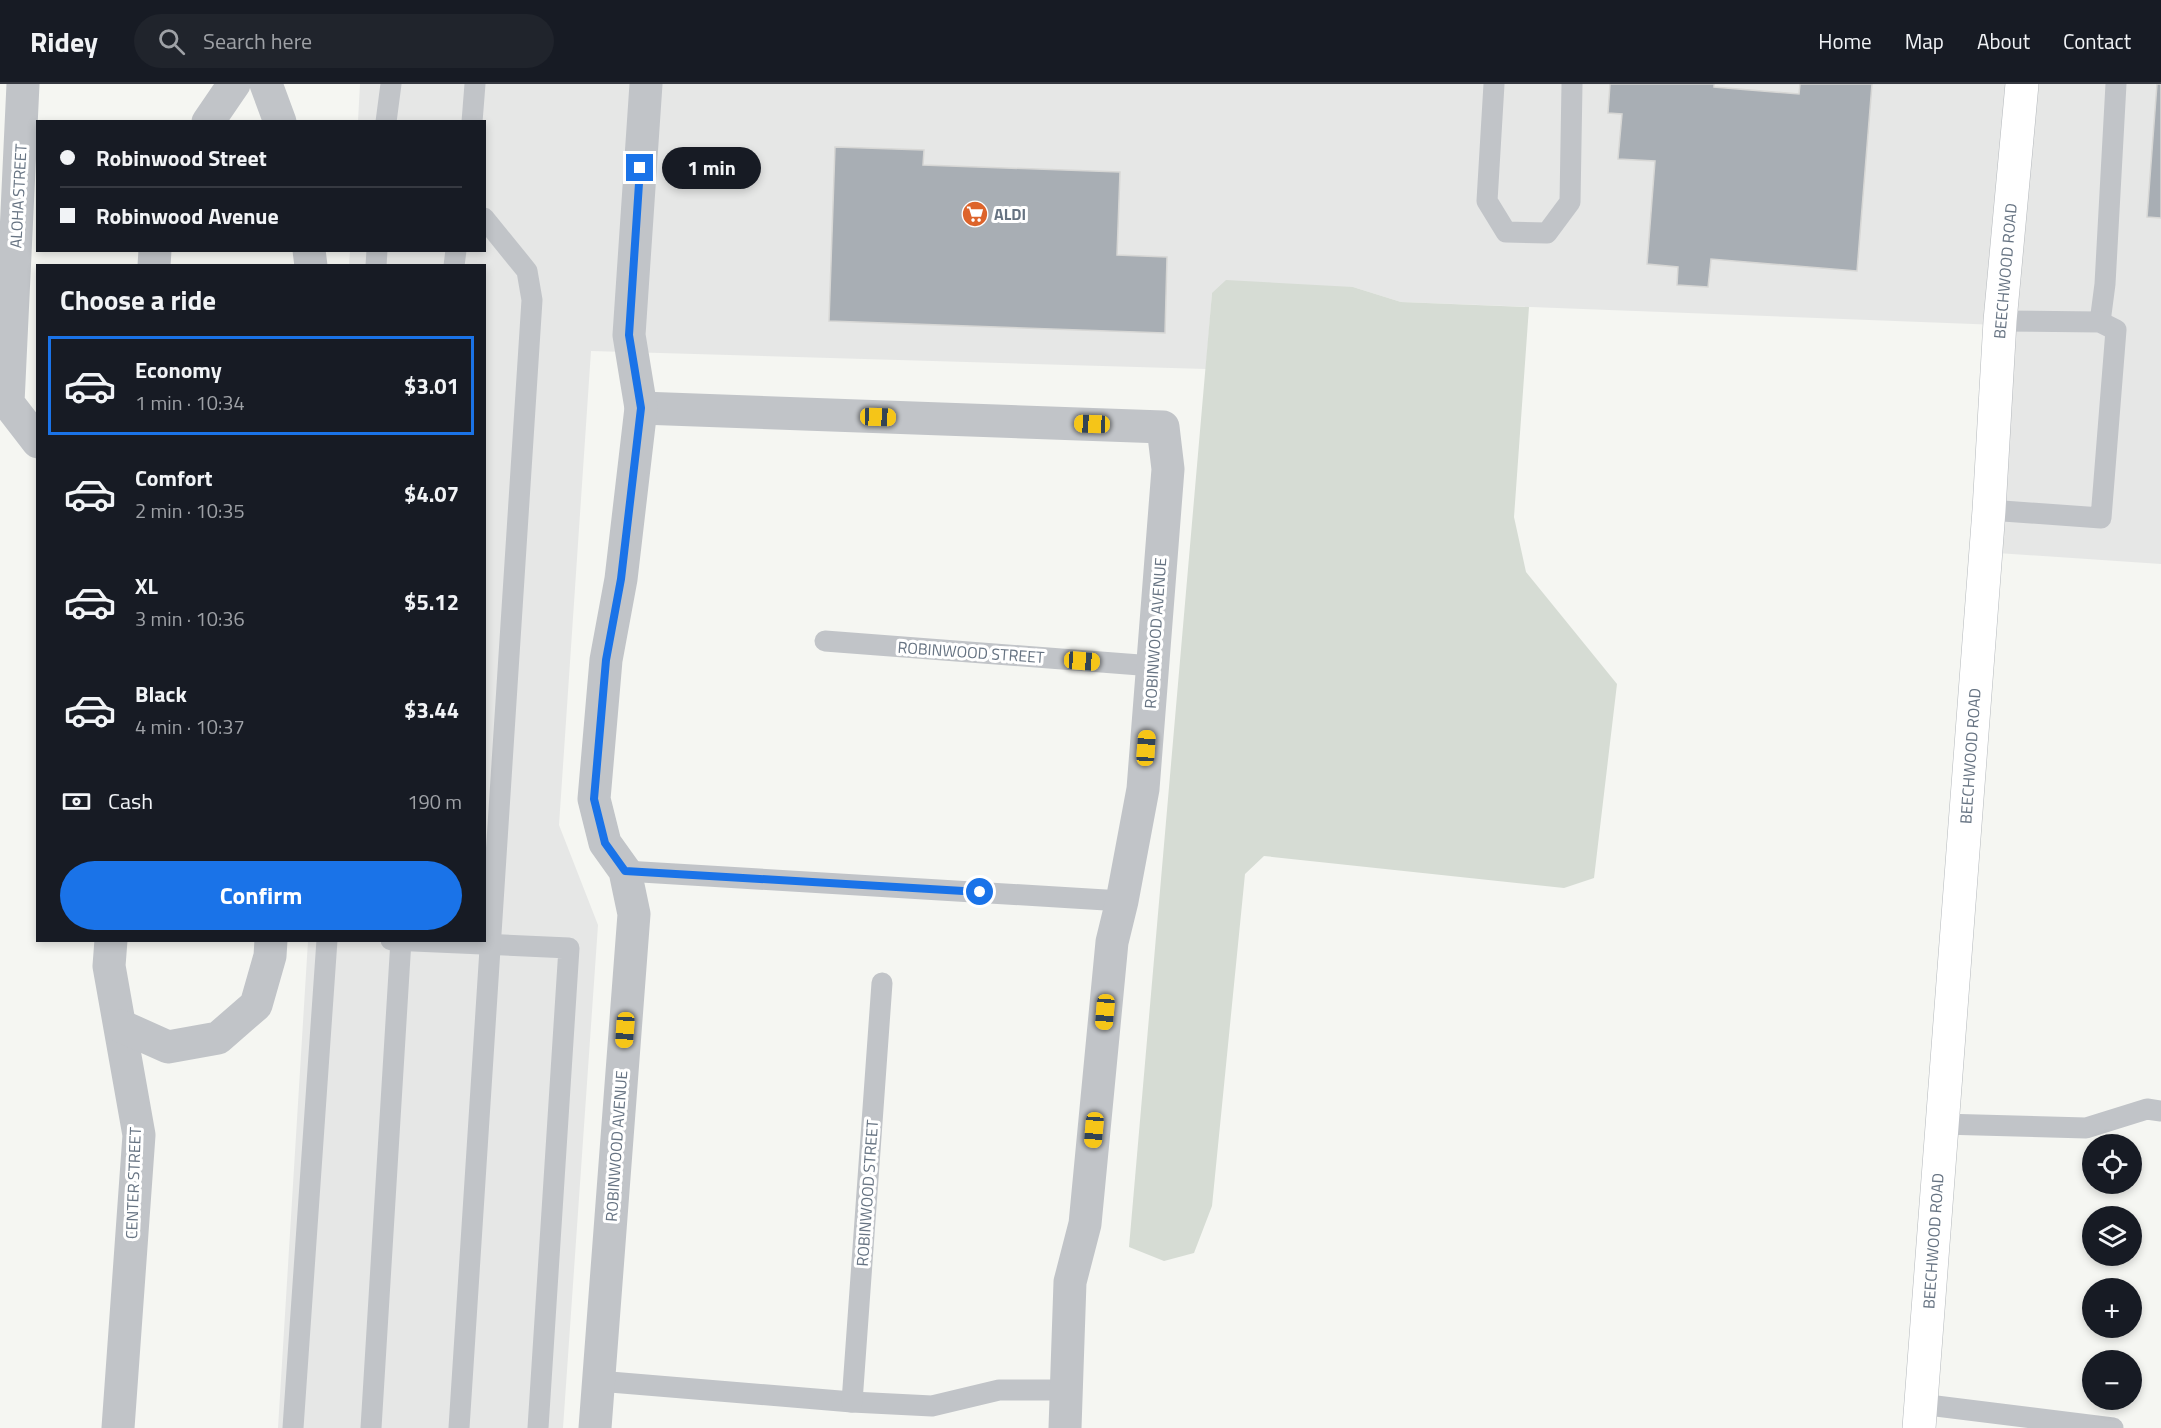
<!DOCTYPE html>
<meta charset="utf-8">
<style>
:root{--surface:#171b24;--page:#20242c;--text:#f1f3f6;--muted:#9ea1a6;--line:#363941;--accent:#1a73e8}
body{margin:0;font-family:"Titillium Web",sans-serif;background:var(--page);color:var(--text);height:100vh;display:flex;flex-direction:column;font-size:22px;white-space:nowrap}
*{box-sizing:border-box;margin:0}
p{font-size:20px;color:var(--muted)}
.icon{flex:none;width:33px;height:33px;fill:none;stroke:currentColor;stroke-width:2;stroke-linecap:round;stroke-linejoin:round}
.map{position:relative;flex:1;overflow:hidden}
.sheet{position:absolute;left:36px;top:180px;width:450px;height:678px;display:flex;flex-direction:column;background:var(--surface);border-radius:0px;box-shadow:0 3px 9px #0003}
.sheet>*{flex:none}
.banner{position:absolute;left:36px;top:36px;width:450px;height:132px;border-radius:0px;box-shadow:0 3px 9px #0003;display:grid;align-content:center;height:132px;padding:0 24px;background:var(--surface)}
.tools{position:absolute;left:2082px;top:1050px;display:grid;gap:12px}
.tools a{display:grid;place-items:center;width:60px;height:60px;border-radius:50%;background:var(--surface);box-shadow:0 3px 9px #0003;font-size:30px}
.end{position:absolute;width:27px;height:27px;margin:-14px;border:8px solid #1a73e8;background:#fff;box-shadow:0 0 0 3px #fff}
.from{border-radius:50%}
.bubble{position:absolute;height:42px;border-radius:21px;background:var(--surface);box-shadow:0 3px 9px #0003;font-size:20px;font-weight:700;line-height:42px;text-align:center}
.car{position:absolute;width:18px;height:36px;margin:-18px -9px;border-radius:8px;box-shadow:0 0 4px 2px #0007;background:linear-gradient(#f5c518 24%,#345 0 40%,#f5c518 0 76%,#345 0 86%,#f5c518 0)}
.banner b{display:flex;align-items:center;gap:21px;height:57px;font-size:22px}
.banner b+b{border-top:2px solid var(--line)}
.banner i{width:15px;height:15px;background:var(--text)}
ul{padding:0;list-style:none}
li{display:flex;align-items:center;gap:18px;height:99px;margin:0 12px 9px;padding:0 12px;border:3px solid transparent;border-radius:0px}
li div{flex:1}
li b{display:block;font-size:22px}
li em{font-style:normal;font-weight:700}
li.active{border-color:var(--accent)}
li>.icon{width:54px;height:54px;stroke-width:1.5}
h2{padding:0 24px;font-size:27px;line-height:72px}
.pay{display:flex;align-items:center;gap:15px;height:66px;padding:0 24px;font-size:22px}
.pay p{margin-inline-start:auto}
.button{display:flex;gap:12px;margin-top:auto;padding:12px 24px}
.button a{flex:1;height:69px;border-radius:36px;background:var(--accent);color:#fff;font-size:24px;font-weight:700;line-height:69px;text-align:center}
header{display:flex;align-items:center;gap:36px;box-sizing:border-box;height:84px;padding:0 30px;background:var(--surface);border-bottom:2px solid var(--line)}
header strong{font-size:28px}
nav{display:flex;gap:33px;margin-inline-start:auto;font-size:21px}
.search{width:420px;height:54px;background:var(--page);display:flex;align-items:center;gap:15px;box-sizing:border-box;padding:0 21px;border-radius:33px;color:var(--muted);font-size:22px}
.map>svg:first-child{display:block}
</style>
<header>
<strong>Ridey</strong>
<div class="search"><svg class="icon" aria-label="search" viewBox="0 0 24 24"><circle cx="10" cy="10" r="6"/><path d="M15 15l6 6"/></svg>Search here</div>
<nav><a>Home</a><a>Map</a><a>About</a><a>Contact</a></nav>
</header>
<div class="map">
<svg width="2161" height="1344" viewBox="0 0 2161 1344">
<rect width="100%" height="100%" fill="#f5f6f2"/>
<polygon fill="#e6e7e6" points="360,0 2161,0 2161,480 1982,468 1999,241 1401,218 1353,203 1212,209 1206,285 591,267 559,741 598,841 563,1344 278,1344 308,857 484,856 484,182 349,181 350,167 484,166 484,38 358,37"/>
<polygon fill="#d6dcd4" points="1226,196 1353,203 1401,218 1529,223 1514,433 1526,488 1617,600 1594,794 1564,804 1264,772 1245,790 1212,1122 1194,1169 1164,1177 1129,1163 1212,209"/>
<g fill="#a8aeb4" stroke="#d7d7d5" stroke-width="1.5">
<polygon points="1610,0 1714,0 1714,3 1799,10 1800,0 1872,0 1857,187 1711,175 1708,203 1677,201 1678,183 1647,180 1655,77 1618,75 1622,30 1608,29"/>
<polygon points="2157,0 2161,0 2161,134 2147,133"/>
<polygon points="835,63 924,66 923,81 1120,88 1117,171 1167,173 1165,249 829,237"/>
</g>
<g fill="none" stroke-linecap="round" stroke-linejoin="round">
<g stroke="#b4b8bc" stroke-width="34">
<polyline id="secondary" points="1919,1344 1989,426 2000,237 2022,0"/>
</g>
<g stroke="#c1c4c8" stroke-width="21">
<polyline points="1494,0 1487,117 1506,148 1547,149 1570,118 1572,0"/>
<polyline points="386,38 391,0"/>
<polyline points="472,38 475,0"/>
<polyline points="376,182 377,166"/>
<polyline points="454,182 456,166"/>
<polyline points="2100,238 2105,200 2116,0"/>
<polyline points="1989,426 2101,434 2116,246 2100,238 2000,237"/>
<polyline points="825,557 1153,582"/>
<polyline points="625,787 1122,817"/>
<polyline points="391,856 569,864 538,1344"/>
<polyline points="1941,1040 2086,1044 2147,1025 2161,1027"/>
<polyline points="598,1297 852,1318 932,1322 999,1306 1068,1306"/>
<polyline points="852,1318 882,899"/>
<polyline points="1920,1320 2113,1344"/>
<polyline points="293,1344 327,856"/>
<polyline points="371,1344 401,856"/>
<polyline points="459,1344 532,216 527,187 484,134"/>
</g>
<g stroke="#c1c4c8" stroke-width="33">
<polyline points="23,0 8,319 38,358"/>
<polyline points="266,0 280,38"/>
<polyline points="208,38 234,0"/>
<polyline points="309,166 311,182"/>
<polyline points="154,182 155,166"/>
<polyline points="641,324 1163,343 1168,385 1143,705 1122,817 1112,858 1085,1140 1070,1198 1065,1344"/>
<polyline points="111,856 109,882 139,1051 118,1344"/>
<polyline points="121,942 168,963 218,954 256,921 270,872 271,856"/>
<polyline points="595,1344 634,830 625,787 605,759 594,715 606,576 621,495 641,324 629,251 646,0"/>
</g>
<use href="#secondary" stroke="#fff" stroke-width="33"/>
</g>
<g fill="none" stroke-linecap="round" stroke-linejoin="round">
<polyline stroke="#1a73e8" stroke-width="8" points="640,84 629,251 641,324 621,495 606,576 594,715 605,759 625,787 980,808"/>
</g>
<defs>
<g id="supermarket-disc" transform="scale(1.35)"><circle r="9.5" fill="#dd642b" stroke="#fff"/><path d="M-6-5.5h2.5l.6 2H6L4.5 2H-2.5L-4.4-4H-6ZM-1.5 3.2a1.3 1.3 0 1 0 .1 0ZM3 3.2a1.3 1.3 0 1 0 .1 0Z" fill="#fff"/></g>
</defs>
<g fill-rule="evenodd">
<use href="#supermarket-disc" x="975" y="130"/>
</g>
<g text-anchor="middle" stroke-width="6" stroke-linejoin="round" paint-order="stroke">
<g font-size="16" fill="#667382" stroke="#fff">
<text transform="translate(18 112) rotate(-87)" y="6">ALOHA STREET</text>
<text transform="translate(2005 187) rotate(-85)" y="6">BEECHWOOD ROAD</text>
<text transform="translate(1155 549) rotate(-86)" y="6">ROBINWOOD AVENUE</text>
<text transform="translate(971 568) rotate(4)" y="6">ROBINWOOD STREET</text>
<text transform="translate(1970 672) rotate(-86)" y="6">BEECHWOOD ROAD</text>
<text transform="translate(616 1062) rotate(-86)" y="6">ROBINWOOD AVENUE</text>
<text transform="translate(133 1099) rotate(-88)" y="6">CENTER STREET</text>
<text transform="translate(867 1109) rotate(-86)" y="6">ROBINWOOD STREET</text>
<text transform="translate(1933 1157) rotate(-86)" y="6">BEECHWOOD ROAD</text>
</g>
<g font-size="16" font-weight="bold" fill="#667382" stroke="#fff" text-anchor="start">
<text x="994" y="136">ALDI</text>
</g>
</g>
</svg>
<div class="tools">
<a><svg class="icon" aria-label="locate" viewBox="0 0 24 24"><circle cx="12" cy="12" r="6"/><path d="M12 2v4M12 18v4M2 12h4M18 12h4"/></svg></a>
<a><svg class="icon" aria-label="layers" viewBox="0 0 24 24"><path d="M12 4l9 5-9 5-9-5zM3 14l9 5 9-5"/></svg></a>
<a>+</a>
<a>−</a>
</div>
<i class="end from" style="left:980px;top:808px"></i>
<i class="end" style="left:640px;top:84px"></i>
<div class="bubble" style="left:662px;top:63px;width:99px">1 min</div>
<i class="car" style="left:878px;top:333px;rotate:92deg"></i>
<i class="car" style="left:1092px;top:340px;rotate:272deg"></i>
<i class="car" style="left:1082px;top:577px;rotate:94deg"></i>
<i class="car" style="left:1146px;top:664px;rotate:4deg"></i>
<i class="car" style="left:1105px;top:928px;rotate:185deg"></i>
<i class="car" style="left:625px;top:946px;rotate:184deg"></i>
<i class="car" style="left:1094px;top:1046px;rotate:185deg"></i>
<div class="banner">
<b><i class="from"></i>Robinwood Street</b>
<b><i></i>Robinwood Avenue</b>
</div>
<section class="sheet">
<h2>Choose a ride</h2>
<ul>
<li class="active"><svg class="icon" aria-label="car" viewBox="0 0 24 24"><path d="M5 17H2v-5l4-1 3-4h7l3 4 3 1v5h-3M9 17h6M6 11h13"/><circle cx="7" cy="17" r="2"/><circle cx="17" cy="17" r="2"/></svg><div><b>Economy</b><p>1 min · 10:34</p></div><em>$3.01</em></li>
<li><svg class="icon" aria-label="car" viewBox="0 0 24 24"><path d="M5 17H2v-5l4-1 3-4h7l3 4 3 1v5h-3M9 17h6M6 11h13"/><circle cx="7" cy="17" r="2"/><circle cx="17" cy="17" r="2"/></svg><div><b>Comfort</b><p>2 min · 10:35</p></div><em>$4.07</em></li>
<li><svg class="icon" aria-label="car" viewBox="0 0 24 24"><path d="M5 17H2v-5l4-1 3-4h7l3 4 3 1v5h-3M9 17h6M6 11h13"/><circle cx="7" cy="17" r="2"/><circle cx="17" cy="17" r="2"/></svg><div><b>XL</b><p>3 min · 10:36</p></div><em>$5.12</em></li>
<li><svg class="icon" aria-label="car" viewBox="0 0 24 24"><path d="M5 17H2v-5l4-1 3-4h7l3 4 3 1v5h-3M9 17h6M6 11h13"/><circle cx="7" cy="17" r="2"/><circle cx="17" cy="17" r="2"/></svg><div><b>Black</b><p>4 min · 10:37</p></div><em>$3.44</em></li>
</ul>
<div class="pay"><svg class="icon" aria-label="cash" viewBox="0 0 24 24"><path d="M3 7h18v10H3z"/><circle cx="12" cy="12" r="2"/></svg>Cash<p>190 m</p></div>
<div class="button"><a>Confirm</a></div>
</section>
</div>
